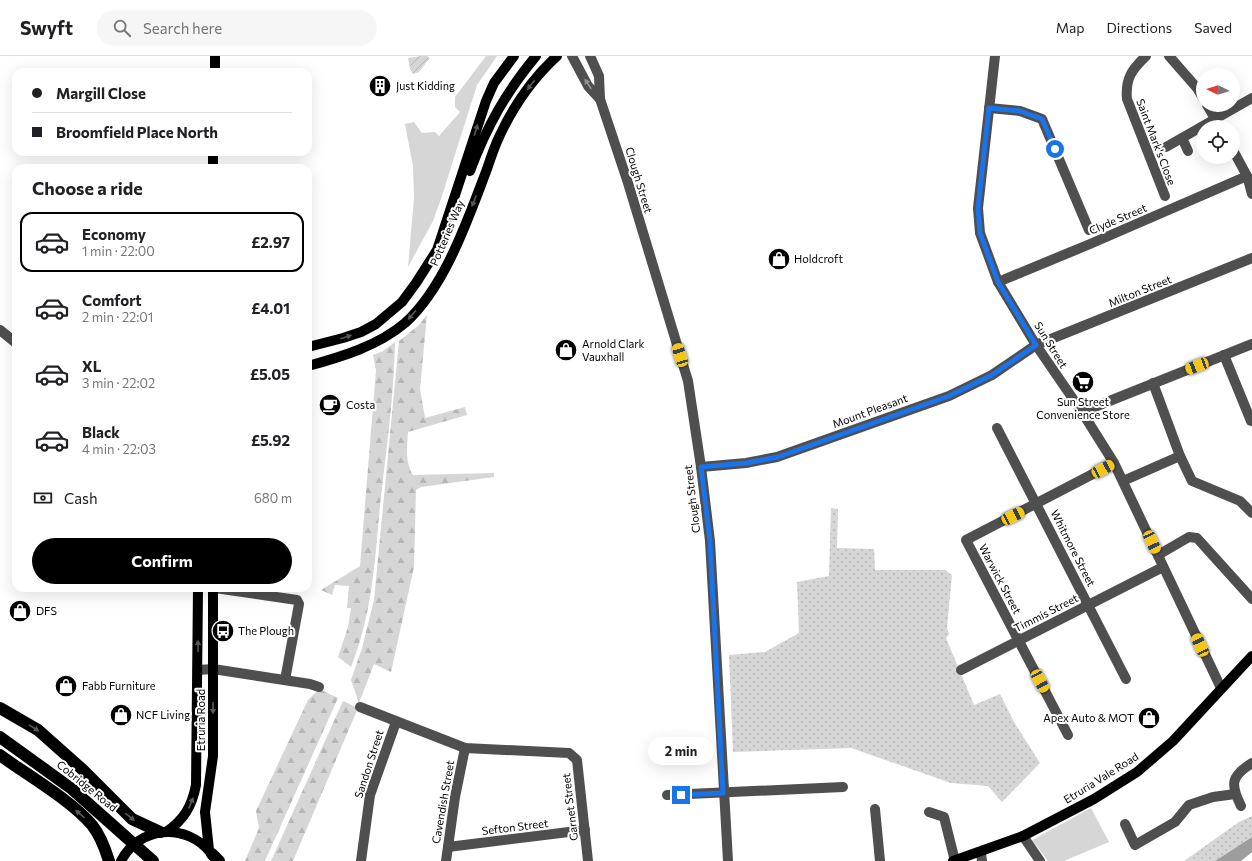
<!DOCTYPE html>
<meta charset="utf-8">
<style>
:root{--surface:#fff;--page:#f6f6f6;--text:#202124;--muted:#757577;--line:#e0e0e0;--accent:#000}
body{margin:0;font-family:Commissioner,sans-serif;background:var(--page);color:var(--text);height:100vh;display:flex;flex-direction:column;font-size:15px;white-space:nowrap}
*{box-sizing:border-box;margin:0}
p{font-size:13px;color:var(--muted)}
.icon{flex:none;width:22px;height:22px;fill:none;stroke:currentColor;stroke-width:2;stroke-linecap:round;stroke-linejoin:round}
.map{position:relative;flex:1;overflow:hidden}
.details{position:absolute;left:12px;top:108px;width:300px;height:428px;display:flex;flex-direction:column;background:var(--surface);border-radius:12px;box-shadow:0 4px 16px #0002}
.details>*{flex:none}
.hud{position:absolute;left:12px;top:12px;width:300px;height:88px;border-radius:12px;box-shadow:0 4px 16px #0002;display:grid;align-content:center;height:88px;padding:0 20px;background:var(--surface)}
.needle{width:26px;rotate:275deg}
.buttons{position:absolute;left:1196px;top:12px;display:grid;gap:8px}
.buttons a{display:grid;place-items:center;width:44px;height:44px;border-radius:50%;background:var(--surface);box-shadow:0 4px 16px #0002;font-size:20px}
.end{position:absolute;width:18px;height:18px;margin:-9px;border:5px solid #1a73e8;background:#fff;box-shadow:0 0 0 2px #fff}
.from{border-radius:50%}
.bubble{position:absolute;height:28px;border-radius:14px;background:var(--surface);box-shadow:0 4px 16px #0002;font-size:13px;font-weight:700;line-height:28px;text-align:center}
.car{position:absolute;width:12px;height:24px;margin:-12px -6px;border-radius:5px;box-shadow:0 0 3px 1px #0007;background:linear-gradient(#f5c518 24%,#345 0 40%,#f5c518 0 76%,#345 0 86%,#f5c518 0)}
.hud b{display:flex;align-items:center;gap:14px;height:38px;font-size:15px}
.hud b+b{border-top:1px solid var(--line)}
.hud i{width:10px;height:10px;background:var(--text)}
ul{padding:0;list-style:none}
li{display:flex;align-items:center;gap:12px;height:60px;margin:0 8px 6px;padding:0 12px;border:2px solid transparent;border-radius:12px}
li div{flex:1}
li b{display:block;font-size:15px}
li em{font-style:normal;font-weight:700}
li.current{border-color:var(--accent)}
li>.icon{width:36px;height:36px;stroke-width:1.5}
h2{padding:0 20px;font-size:18px;line-height:48px}
.pay{display:flex;align-items:center;gap:10px;height:44px;padding:0 20px;font-size:15px}
.pay p{margin-inline-start:auto}
.cta{display:flex;gap:8px;margin-top:auto;padding:8px 20px}
.cta a{flex:1;height:46px;border-radius:24px;background:var(--accent);color:#fff;font-size:16px;font-weight:700;line-height:46px;text-align:center}
header{display:flex;align-items:center;gap:24px;box-sizing:border-box;height:56px;padding:0 20px;background:var(--surface);border-bottom:1px solid var(--line)}
header strong{font-size:19px}
nav{display:flex;gap:22px;margin-inline-start:auto;font-size:14px}
.search{width:280px;height:36px;background:var(--page);display:flex;align-items:center;gap:10px;box-sizing:border-box;padding:0 14px;border-radius:22px;color:var(--muted);font-size:15px}
.map>svg:first-child{display:block}
</style>
<header>
<strong>Swyft</strong>
<div class="search"><svg class="icon" aria-label="search" viewBox="0 0 24 24"><circle cx="10" cy="10" r="6"/><path d="M15 15l6 6"/></svg>Search here</div>
<nav><a>Map</a><a>Directions</a><a>Saved</a></nav>
</header>
<div class="map">
<svg width="1252" height="805" viewBox="0 0 1252 805">
<defs>
<pattern id="forest-firs" width="22" height="20" patternUnits="userSpaceOnUse"><rect width="22" height="20" fill="#d6d6d6"/><path d="M5 1l3.5 6h-7zM16 11l3.5 6h-7z" fill="#b6b6b6"/></pattern>
<pattern id="park-dots" width="8" height="8" patternUnits="userSpaceOnUse"><rect width="8" height="8" fill="#d6d6d6"/><path d="M2 2h.1M6 6h.1" fill="none" stroke="#b6b6b6" stroke-width="1.8" stroke-linecap="round"/></pattern>
<pattern id="garden-furrows" width="10" height="10" patternUnits="userSpaceOnUse"><rect width="10" height="10" fill="#d6d6d6"/><path d="M-1 1l2-2M0 10L10 0M9 11l2-2" fill="none" stroke="#b6b6b6"/></pattern>
</defs>
<rect width="100%" height="100%" fill="#fff"/>
<g fill="#d6d6d6">
<polygon points="486,0 497,0 477,29 441,143 433,165 408,211 414,142 413,110 405,68 414,66 422,77 435,76 439,80 460,56 455,51 455,41"/>
<polygon points="1091,752 1109,786 1064,805 1048,805 1032,784"/>
</g>
<g fill="url(#forest-firs)">
<path d="M 427,259 L 420,333 L 425,362 L 465,351 L 467,359 L 408,376 C 407,391 405,406 413,419 L 494,417 L 494,421 L 421,431 L 416,434 L 414,511 L 391,616 L 374,608 L 359,647 L 351,624 L 362,592 L 374,544 L 399,285 L 419,269 Z"/>
<path d="M 395,286 C 394,341 386,395 380,450 C 375,504 372,559 351,611 L 338,601 L 348,571 L 351,552 L 347,552 L 349,530 L 335,529 L 332,539 L 321,534 L 360,510 L 376,314 L 373,299 L 383,295 Z"/>
<polygon points="319,633 338,642 265,805 245,805 259,772 256,755 308,644"/>
<polygon points="343,645 358,652 293,805 271,805"/>
</g>
<g fill="url(#park-dots)">
<polygon points="831,452 838,453 837,492 874,493 875,514 945,514 952,519 947,572 949,578 946,582 974,649 1000,638 1014,666 1040,707 1002,746 988,730 951,727 851,692 733,696 729,599 765,596 799,577 797,526 829,520"/>
<polygon points="1252,760 1252,781 1215,805 1184,805 1239,766"/>
</g>
<polygon fill="url(#garden-furrows)" points="421,0 428,0 429,3 419,16 413,18 410,13 408,2"/>
<polygon fill="#9d9d9d" points="1252,781 1252,796 1241,805 1215,805"/>
<g fill="none" stroke-linecap="round" stroke-linejoin="round">
<g stroke="#4f4f4f" stroke-width="10">
<polyline points="572,0 588,30 600,43"/>
<polyline points="590,0 599,20 600,43 628,127 688,325 701,411 710,485 728,805"/>
<polyline points="995,0 978,152 980,177 998,226 1036,289 1082,356 1114,407 1221,632"/>
<path d="M 1146,0 C 1132,13 1125,23 1127,43 L 1165,140"/>
<polyline points="1169,0 1197,32 1203,42"/>
<polyline points="1207,49 1220,71"/>
<polyline points="989,52 1020,55 1042,63 1089,174"/>
<polyline points="1182,82 1188,95"/>
<polyline points="1166,91 1252,42"/>
<polyline points="1233,94 1247,120 1252,138"/>
<polyline points="998,226 1090,188 1247,120"/>
<polyline points="0,274 16,287"/>
<polyline points="1224,299 1251,365"/>
<polyline points="1153,327 1180,400 1192,425 1240,445 1252,457"/>
<polyline points="1082,356 1252,288"/>
<polyline points="997,372 1126,623"/>
<polyline points="701,411 746,407 777,401 949,340 992,319 1036,289 1252,202"/>
<polyline points="1123,425 1180,400"/>
<polyline points="1158,499 1189,481 1197,482 1252,543"/>
<polyline points="215,532 297,544 299,548 285,624"/>
<polyline points="198,614 213,613 310,628 319,631"/>
<polyline points="961,614 1163,511"/>
<polyline points="360,651 465,692 569,697 577,704 588,805"/>
<polyline points="1068,679 966,484 1114,407"/>
<polyline points="667,739 843,731"/>
<path d="M 1241,750 C 1230,728 1231,720 1252,707"/>
<polyline points="875,753 880,805"/>
<polyline points="929,756 944,761 955,805"/>
<polyline points="1125,768 1135,789 1175,766 1189,749 1213,741 1235,738"/>
<polyline points="1023,780 1040,805"/>
<polyline points="448,791 585,774"/>
<polyline points="981,797 982,805"/>
<polyline points="361,805 370,739 396,666"/>
<polyline points="446,805 455,741 465,692"/>
</g>
<g stroke="#000" stroke-width="10">
<polyline points="215,16 215,0"/>
<polyline points="213,112 213,96"/>
<path d="M 470,115 C 487,70 506,36 536,0"/>
<polyline points="308,291 343,282 361,276 376,268 402,246 416,227 437,194 486,45 494,27 514,0"/>
<path d="M 308,310 C 341,301 378,290 405,267 C 445,231 468,163 487,113 C 491,101 495,89 500,79 C 514,49 533,22 557,0"/>
<path d="M 166,776 C 184,764 192,750 196,729 L 198,532"/>
<polyline points="209,794 205,756 213,700 213,532"/>
<path d="M 121,805 C 139,770 186,766 211,797"/>
<polyline points="953,805 1023,780 1094,743 1137,716 1173,685 1252,600"/>
</g>
<g stroke="#000" stroke-width="12">
<polyline points="0,652 38,674 83,714 132,763 160,776"/>
<polyline points="0,681 72,733 153,805"/>
<path d="M 0,699 C 27,719 71,744 92,769 C 100,779 105,792 109,805"/>
<polyline points="212,798 219,805"/>
</g>
</g>
<defs><path id="oneway-solid" d="M-6-.8H1V-3.2L6.5 0L1 3.2V.8H-6Z"/></defs>
<use fill="#959595" href="#oneway-solid" transform="translate(588 28) rotate(-123)"/>
<g fill="#595959">
<use href="#oneway-solid" transform="translate(531 29) rotate(127)"/>
<use href="#oneway-solid" transform="translate(476 74) rotate(-73)"/>
<use href="#oneway-solid" transform="translate(474 145) rotate(112)"/>
<use href="#oneway-solid" transform="translate(412 259) rotate(131)"/>
<use href="#oneway-solid" transform="translate(346 281) rotate(-18)"/>
<use href="#oneway-solid" transform="translate(198 590) rotate(-90)"/>
<use href="#oneway-solid" transform="translate(213 652) rotate(90)"/>
<use href="#oneway-solid" transform="translate(34 672) rotate(32)"/>
<use href="#oneway-solid" transform="translate(191 747) rotate(-67)"/>
<use href="#oneway-solid" transform="translate(80 758) rotate(-139)"/>
<use href="#oneway-solid" transform="translate(130 761) rotate(39)"/>
</g>
<g fill="none" stroke-linecap="round" stroke-linejoin="round">
<polyline stroke="#1a73e8" stroke-width="5" points="681,739 723,737 710,485 701,411 746,407 778,401 949,340 992,319 1036,289 998,226 980,177 978,152 989,52 1020,55 1042,63 1055,93"/>
</g>
<defs>
<g id="building-disc" transform="scale(1.15)"><circle r="9.5" fill="#000" stroke="#fff"/><path d="M-4-6H4V6H1V3H-1V6H-4ZM-2.5-4.3h1.7v1.8h-1.7ZM.8-4.3h1.7v1.8H.8ZM-2.5-1h1.7V.8h-1.7ZM.8-1h1.7V.8H.8Z" fill="#fff"/></g>
<g id="shop-disc" transform="scale(1.15)"><circle r="9.5" fill="#000" stroke="#fff"/><path d="M-5-2.5h2.3a2.7 3.5 0 0 1 5.4 0H5L5.5 6h-11ZM-1.5-2.5h3a1.5 2.3 0 0 0-3 0Z" fill="#fff"/></g>
<g id="supermarket-disc" transform="scale(1.15)"><circle r="9.5" fill="#000" stroke="#fff"/><path d="M-6-5.5h2.5l.6 2H6L4.5 2H-2.5L-4.4-4H-6ZM-1.5 3.2a1.3 1.3 0 1 0 .1 0ZM3 3.2a1.3 1.3 0 1 0 .1 0Z" fill="#fff"/></g>
<g id="cafe-disc" transform="scale(1.15)"><circle r="9.5" fill="#000" stroke="#fff"/><path d="M-5.5-4.5H6V0H3Q3 3.5 0 3.5H-2.5Q-5.5 3.5-5.5 0ZM3-3.2v2h1.7v-2ZM-6 4.5H4V6H-6Z" fill="#fff"/></g>
<g id="bus-disc" transform="scale(1.15)"><circle r="9.5" fill="#000" stroke="#fff"/><path d="M-5-6H5V4H4V6H2V4H-2V6H-4V4H-5ZM-3.5-4V0h7V-4ZM-3.5 1.2v1.5H-2V1.2ZM2 1.2v1.5H3.5V1.2Z" fill="#fff"/></g>
</defs>
<g fill-rule="evenodd">
<use href="#building-disc" x="380" y="30"/>
<use href="#shop-disc" x="779" y="203"/>
<use href="#shop-disc" x="566" y="294"/>
<use href="#supermarket-disc" x="1083" y="326"/>
<use href="#cafe-disc" x="330" y="349"/>
<use href="#shop-disc" x="20" y="555"/>
<use href="#bus-disc" x="223" y="575"/>
<use href="#shop-disc" x="66" y="630"/>
<use href="#shop-disc" x="121" y="659"/>
<use href="#shop-disc" x="1149" y="662"/>
</g>
<g text-anchor="middle" stroke-width="4" stroke-linejoin="round" paint-order="stroke">
<g font-size="11" fill="#000" stroke="#fff" text-anchor="start">
<text x="396" y="34">Just Kidding</text>
<text x="794" y="207">Holdcroft</text>
<text x="582" y="292">Arnold Clark<tspan x="582" dy="13">Vauxhall</tspan></text>
<text x="1083" y="350" text-anchor="middle">Sun Street<tspan x="1083" dy="13">Convenience Store</tspan></text>
<text x="346" y="353">Costa</text>
<text x="36" y="559">DFS</text>
<text x="238" y="579">The Plough</text>
<text x="82" y="634">Fabb Furniture</text>
<text x="136" y="663">NCF Living</text>
<text x="1134" y="666" text-anchor="end">Apex Auto &amp; MOT</text>
</g>
<g font-size="11" fill="#000" stroke="#fff">
<text transform="translate(1156 86) rotate(69)" y="4">Saint Mark's Close</text>
<text transform="translate(639 124) rotate(73)" y="4">Clough Street</text>
<text transform="translate(1118 163) rotate(-23)" y="4">Clyde Street</text>
<text transform="translate(447 177) rotate(-67)" y="4">Potteries Way</text>
<text transform="translate(1140 235) rotate(-22)" y="4">Milton Street</text>
<text transform="translate(1051 289) rotate(58)" y="4">Sun Street</text>
<text transform="translate(870 355) rotate(-20)" y="4">Mount Pleasant</text>
<text transform="translate(692 443) rotate(-97)" y="4">Clough Street</text>
<text transform="translate(1073 492) rotate(63)" y="4">Whitmore Street</text>
<text transform="translate(1000 523) rotate(62)" y="4">Warwick Street</text>
<text transform="translate(1046 557) rotate(-27)" y="4">Timmis Street</text>
<text transform="translate(201 664) rotate(-90)" y="4">Etruria Road</text>
<text transform="translate(369 708) rotate(-72)" y="4">Sandon Street</text>
<text transform="translate(1101 722) rotate(-32)" y="4">Etruria Vale Road</text>
<text transform="translate(87 730) rotate(39)" y="4">Cobridge Road</text>
<text transform="translate(443 746) rotate(-80)" y="4">Cavendish Street</text>
<text transform="translate(570 751) rotate(-97)" y="4">Garnet Street</text>
<text transform="translate(515 771) rotate(-7)" y="4">Sefton Street</text>
</g>
</g>
</svg>
<div class="buttons">
<a><svg class="needle" viewBox="-14 -14 28 28"><path d="M0-13l5 13h-10z" fill="#e53935"/><path d="M0 13l5-13h-10z" fill="#757577"/></svg></a>
<a><svg class="icon" aria-label="locate" viewBox="0 0 24 24"><circle cx="12" cy="12" r="6"/><path d="M12 2v4M12 18v4M2 12h4M18 12h4"/></svg></a>
</div>
<i class="end from" style="left:1055px;top:93px"></i>
<i class="end" style="left:681px;top:739px"></i>
<div class="bubble" style="left:648px;top:681px;width:66px">2 min</div>
<i class="car" style="left:680px;top:299px;rotate:343deg"></i>
<i class="car" style="left:1197px;top:310px;rotate:249deg"></i>
<i class="car" style="left:1103px;top:413px;rotate:62deg"></i>
<i class="car" style="left:1013px;top:460px;rotate:64deg"></i>
<i class="car" style="left:1152px;top:486px;rotate:155deg"></i>
<i class="car" style="left:1200px;top:589px;rotate:335deg"></i>
<i class="car" style="left:1040px;top:625px;rotate:152deg"></i>
<div class="hud">
<b><i class="from"></i>Margill Close</b>
<b><i></i>Broomfield Place North</b>
</div>
<section class="details">
<h2>Choose a ride</h2>
<ul>
<li class="current"><svg class="icon" aria-label="car" viewBox="0 0 24 24"><path d="M5 17H2v-5l4-1 3-4h7l3 4 3 1v5h-3M9 17h6M6 11h13"/><circle cx="7" cy="17" r="2"/><circle cx="17" cy="17" r="2"/></svg><div><b>Economy</b><p>1 min · 22:00</p></div><em>£2.97</em></li>
<li><svg class="icon" aria-label="car" viewBox="0 0 24 24"><path d="M5 17H2v-5l4-1 3-4h7l3 4 3 1v5h-3M9 17h6M6 11h13"/><circle cx="7" cy="17" r="2"/><circle cx="17" cy="17" r="2"/></svg><div><b>Comfort</b><p>2 min · 22:01</p></div><em>£4.01</em></li>
<li><svg class="icon" aria-label="car" viewBox="0 0 24 24"><path d="M5 17H2v-5l4-1 3-4h7l3 4 3 1v5h-3M9 17h6M6 11h13"/><circle cx="7" cy="17" r="2"/><circle cx="17" cy="17" r="2"/></svg><div><b>XL</b><p>3 min · 22:02</p></div><em>£5.05</em></li>
<li><svg class="icon" aria-label="car" viewBox="0 0 24 24"><path d="M5 17H2v-5l4-1 3-4h7l3 4 3 1v5h-3M9 17h6M6 11h13"/><circle cx="7" cy="17" r="2"/><circle cx="17" cy="17" r="2"/></svg><div><b>Black</b><p>4 min · 22:03</p></div><em>£5.92</em></li>
</ul>
<div class="pay"><svg class="icon" aria-label="cash" viewBox="0 0 24 24"><path d="M3 7h18v10H3z"/><circle cx="12" cy="12" r="2"/></svg>Cash<p>680 m</p></div>
<div class="cta"><a>Confirm</a></div>
</section>
</div>
